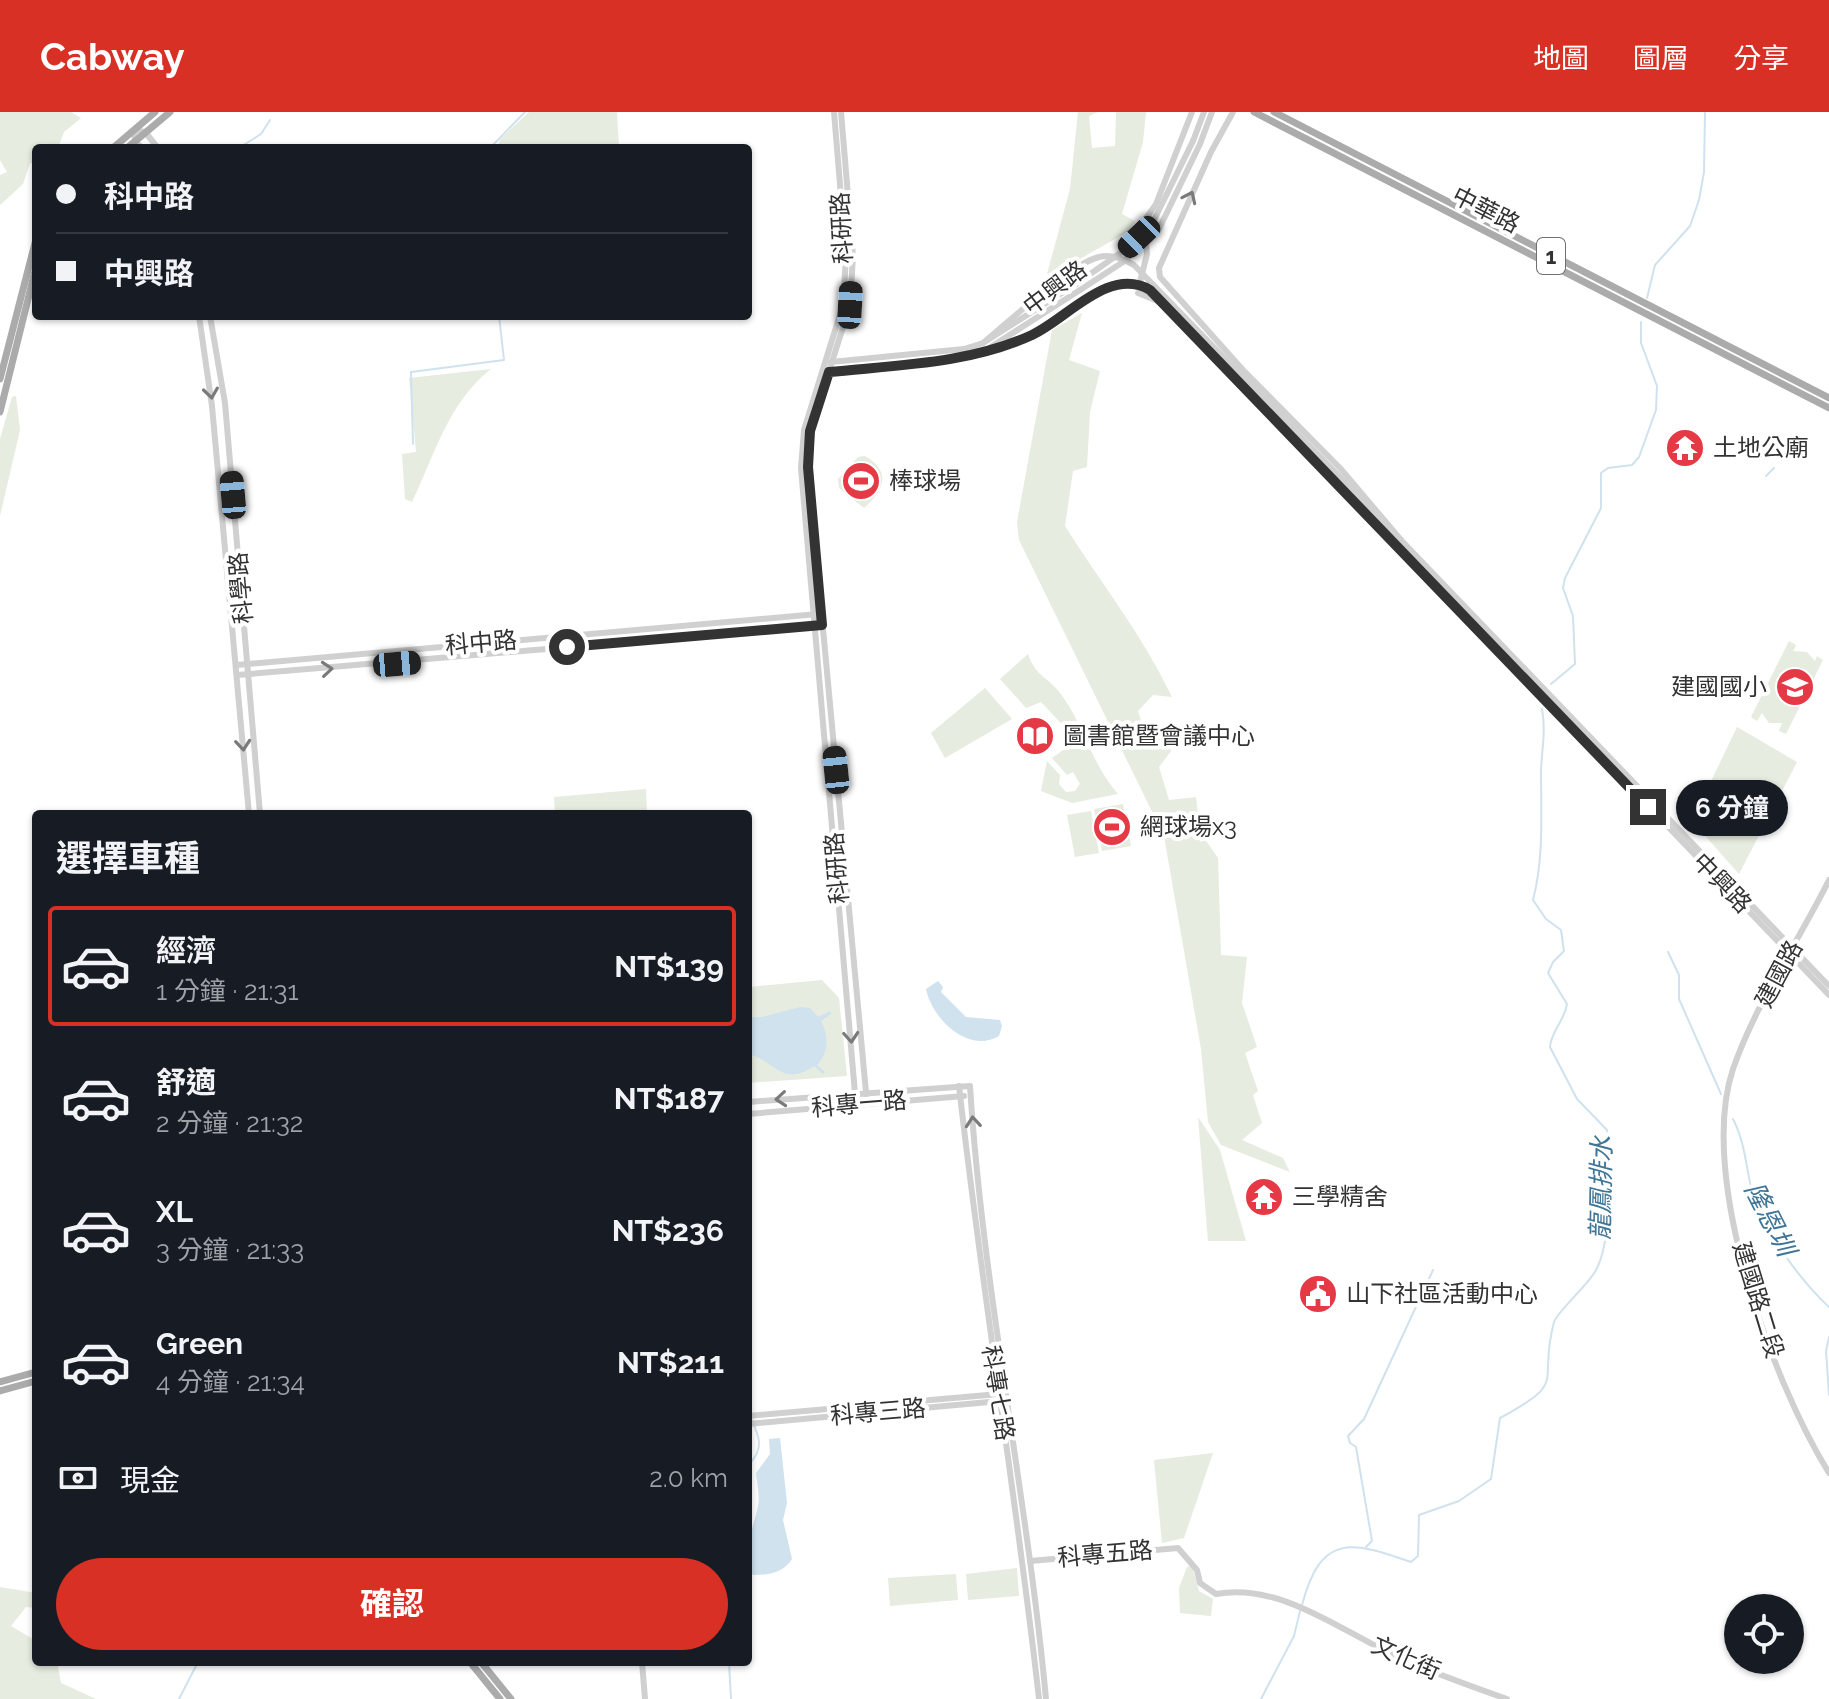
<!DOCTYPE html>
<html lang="zh-TW">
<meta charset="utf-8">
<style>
:root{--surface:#171b24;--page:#242831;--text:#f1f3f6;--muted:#9ea1a6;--line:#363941;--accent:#d93025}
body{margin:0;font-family:Raleway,"Noto Sans TC",sans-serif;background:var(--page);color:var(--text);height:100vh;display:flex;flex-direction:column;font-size:30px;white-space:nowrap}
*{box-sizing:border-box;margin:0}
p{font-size:26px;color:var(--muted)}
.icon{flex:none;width:44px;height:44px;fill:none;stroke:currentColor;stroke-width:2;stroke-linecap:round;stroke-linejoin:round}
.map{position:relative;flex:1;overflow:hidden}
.sheet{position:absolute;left:32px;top:698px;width:720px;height:856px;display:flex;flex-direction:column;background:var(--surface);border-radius:8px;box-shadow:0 2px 6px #0004}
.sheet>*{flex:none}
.banner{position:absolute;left:32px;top:32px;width:720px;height:176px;border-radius:8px;box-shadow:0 2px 6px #0004;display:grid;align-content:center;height:176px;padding:0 24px;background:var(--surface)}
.controls{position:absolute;left:1724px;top:1482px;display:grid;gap:16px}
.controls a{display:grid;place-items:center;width:80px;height:80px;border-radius:50%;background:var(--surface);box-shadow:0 2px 6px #0004;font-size:40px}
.end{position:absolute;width:36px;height:36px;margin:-18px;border:10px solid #333;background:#fff;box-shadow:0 0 0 4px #fff}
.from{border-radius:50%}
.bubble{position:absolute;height:56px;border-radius:28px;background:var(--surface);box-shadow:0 2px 6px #0004;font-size:26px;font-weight:700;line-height:56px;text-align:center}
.car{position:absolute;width:24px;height:48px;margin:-24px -12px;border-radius:10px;box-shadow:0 0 6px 2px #0007;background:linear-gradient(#222 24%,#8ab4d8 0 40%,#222 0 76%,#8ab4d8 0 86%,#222 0)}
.banner b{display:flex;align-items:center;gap:28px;height:76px;font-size:30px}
.banner b+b{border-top:2px solid var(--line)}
.banner i{width:20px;height:20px;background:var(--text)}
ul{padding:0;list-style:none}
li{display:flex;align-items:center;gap:24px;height:120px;margin:0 16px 12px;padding:0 8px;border:4px solid transparent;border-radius:8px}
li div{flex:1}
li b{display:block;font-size:30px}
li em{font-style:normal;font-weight:700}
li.on{border-color:var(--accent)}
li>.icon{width:72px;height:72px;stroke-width:1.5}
h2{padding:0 24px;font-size:36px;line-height:96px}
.pay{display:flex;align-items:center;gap:20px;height:88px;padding:0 24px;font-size:30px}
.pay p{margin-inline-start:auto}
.action{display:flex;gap:16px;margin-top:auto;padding:16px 24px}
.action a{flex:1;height:92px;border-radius:48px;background:var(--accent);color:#fff;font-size:32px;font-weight:700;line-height:92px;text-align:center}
header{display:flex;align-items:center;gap:48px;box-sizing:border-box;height:112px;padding:0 40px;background:var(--accent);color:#fff}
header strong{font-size:38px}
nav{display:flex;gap:44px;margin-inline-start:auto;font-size:28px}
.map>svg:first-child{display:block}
</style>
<header>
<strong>Cabway</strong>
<nav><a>地圖</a><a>圖層</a><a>分享</a></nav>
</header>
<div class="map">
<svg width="1829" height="1587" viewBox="0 0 1829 1587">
<rect width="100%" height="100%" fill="#fff"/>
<g fill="#e6ecdf">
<polygon points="0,0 71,0 81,6 64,20 58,36 36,36 36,52 30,51 23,72 0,93 0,63 7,60 0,48"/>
<polygon points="529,0 617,0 619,36 498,36 500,27"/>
<polygon points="1078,0 1098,0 1089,4 1092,36 1115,34 1116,0 1146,0 1143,30 1122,102 1135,109 1129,119 1064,156 1047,162 1070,77"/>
<path d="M 1082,201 L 1069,248 L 1100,259 L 1090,300 L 1087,355 L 1073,359 L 1065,414 C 1101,471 1143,524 1172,585 L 1153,583 L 1138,599 L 1144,619 L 1163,613 L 1171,639 L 1159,655 L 1169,688 L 1196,685 L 1200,720 L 1218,746 L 1221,843 L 1247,845 L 1242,891 L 1257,935 L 1245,941 L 1258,979 L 1253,983 L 1262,1011 L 1242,1028 L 1283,1046 L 1290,1060 L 1221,1033 L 1208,1010 L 1201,937 L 1164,724 L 1019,428 L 1017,410 L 1052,218 Z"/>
<path d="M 491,257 C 448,291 435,342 412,390 L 405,387 L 402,342 L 416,340 L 409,266 Z"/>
<polygon points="16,284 20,318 0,404 0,327 12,285"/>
<path d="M 865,344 C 892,360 884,378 864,396 L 839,376 L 838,367 L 858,345 Z"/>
<polygon points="1789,529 1796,533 1793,539 1807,540 1815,549 1817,544 1823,548 1786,622 1779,619 1782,611 1769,611 1762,601 1757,609 1751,605"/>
<path d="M 1028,542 C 1036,566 1051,566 1063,585 C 1086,618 1090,649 1118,682 L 1072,691 L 1041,679 L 1047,649 L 1060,663 L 1059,672 L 1066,680 L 1075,679 L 1080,672 L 1073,660 L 1067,663 L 1052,646 L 1073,631 L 1072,623 L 1041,590 L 1026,596 L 1000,567 Z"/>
<polygon points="985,576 1012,607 945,646 931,621"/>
<polygon points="1737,615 1797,650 1739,762 1692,709"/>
<polygon points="646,677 647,702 555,702 554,685"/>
<polygon points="1123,692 1131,734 1102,739 1094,697"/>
<polygon points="1091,699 1099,741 1075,745 1067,703"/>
<polygon points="822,868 839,886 847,964 748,971 748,875"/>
<polygon points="1198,1005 1220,1038 1246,1129 1208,1129"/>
<polygon points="1213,1341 1184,1426 1162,1431 1154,1348"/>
<polygon points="1192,1454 1199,1479 1213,1487 1211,1504 1180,1501 1179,1476 1187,1455"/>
<polygon points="1017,1456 1019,1484 968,1488 966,1462"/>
<polygon points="956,1462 958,1488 890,1494 888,1466"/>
<polygon points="0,1475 36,1481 36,1496 26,1495 11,1514 36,1529 36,1550 57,1550 61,1571 96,1587 0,1587"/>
</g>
<g fill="#cfe2ee">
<path d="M 938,869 L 943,875 L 941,880 L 966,905 L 1000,908 L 1002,914 L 999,924 C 968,942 932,907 926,877 Z"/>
<path d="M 800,895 L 810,896 L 818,905 L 830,899 L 831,902 L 821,909 C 829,924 829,940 817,953 L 825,960 L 823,962 L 814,954 C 782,976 776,949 748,942 L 748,905 L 762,905 Z"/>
<path d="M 780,1326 L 787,1391 L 783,1408 L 792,1447 C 783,1461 769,1463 753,1463 C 739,1443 754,1416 758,1394 C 760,1384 757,1372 756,1361 L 770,1342 L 769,1327 Z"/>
</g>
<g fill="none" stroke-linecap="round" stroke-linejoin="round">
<g stroke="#cfe2ee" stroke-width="2">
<polyline points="239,36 261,22 270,8"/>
<polyline points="490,36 525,0"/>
<polyline points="1647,186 1655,153 1690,114 1699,88 1704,60 1705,0"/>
<polyline points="413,332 411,260 504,248 499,204"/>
<polyline points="1766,364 1774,356"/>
<polyline points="1551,572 1575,552 1573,504 1563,476 1565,466 1601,396 1601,361 1608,356 1632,353 1639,345 1656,298 1657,274 1641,231 1641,210"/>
<polyline points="1668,840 1679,863 1679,887 1721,982"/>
<path d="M 1733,1007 C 1745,1030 1746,1055 1752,1080 C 1761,1116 1802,1170 1829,1195"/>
<polyline points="1829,1225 1826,1239 1829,1283"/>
<path d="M 748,1300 C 758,1322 767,1335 748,1353"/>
<polyline points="1366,1435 1372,1429 1356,1335 1350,1331 1348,1324 1364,1307 1433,1158"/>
<path d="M 1302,1493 C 1321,1421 1351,1429 1411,1450 L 1418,1444 L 1419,1403 L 1459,1389 L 1491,1367 L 1500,1306 C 1570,1268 1537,1274 1554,1210 C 1557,1200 1589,1172 1596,1158 C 1613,1127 1609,1053 1607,1018 L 1577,987 L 1550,935 C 1551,919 1564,910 1567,892 L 1548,861 L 1553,850 L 1564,839 L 1561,818 L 1546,807 L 1533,788 C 1544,746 1541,702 1541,658 C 1542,636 1546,619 1542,597"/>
<polyline points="729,1550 731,1587"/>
<polyline points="179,1587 198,1550"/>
<polyline points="1261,1587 1294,1524 1300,1499"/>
</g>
<g stroke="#d0d0d0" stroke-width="6">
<polyline points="834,0 846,145 843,193 804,318 801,356 856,993"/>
<polyline points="841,0 853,144 850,193 810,319 808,355 867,991"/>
<polyline points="1233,0 1211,40 1159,156 1160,165 1243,258 1340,356 1401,428 1829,874"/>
<polyline points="1193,29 1204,0"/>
<polyline points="1200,32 1212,0"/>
<polyline points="142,36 135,29 134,18 145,20 158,36"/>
<polyline points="1144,175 1140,170 1147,142 1144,109 1156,92 1192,0"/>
<polyline points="1138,181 1160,190"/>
<polyline points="199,204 212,294 249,702"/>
<polyline points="210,204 225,291 260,702"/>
<polyline points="831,250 964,237 983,231 1076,172"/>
<polyline points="1226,259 1336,371"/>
<polyline points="829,260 966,245 986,238 1080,178"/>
<polyline points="1348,380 1829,883"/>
<polyline points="236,553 818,502"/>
<polyline points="237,563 819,514"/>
<path d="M 1829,768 C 1798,830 1756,891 1733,957 C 1697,1064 1772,1269 1829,1361"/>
<path d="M 959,974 C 982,1179 1016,1382 1039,1587"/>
<path d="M 748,990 L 970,974 C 983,1180 1027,1382 1046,1587"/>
<polyline points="748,1002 964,984"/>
<polyline points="748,1304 999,1282"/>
<polyline points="748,1312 1000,1289"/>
<path d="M 1030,1449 L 1178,1436 L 1197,1458 L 1200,1471 L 1216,1482 C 1281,1470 1342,1520 1398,1545 C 1433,1561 1470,1574 1507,1587"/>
<polyline points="642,1550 645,1587"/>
</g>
<g stroke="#ababab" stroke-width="7">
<polyline points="1254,0 1829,296"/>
<polyline points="1274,0 1829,286"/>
<polyline points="113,36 155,0"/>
<polyline points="127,36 170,0"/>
<polyline points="0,267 36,127"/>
<polyline points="0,300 36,155"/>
<polyline points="0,1270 36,1260"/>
<polyline points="0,1279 36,1269"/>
<polyline points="470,1550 500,1587"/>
<polyline points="481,1550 511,1587"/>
</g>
<g stroke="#d0d0d0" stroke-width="6">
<polyline points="1076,172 1126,137 1151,114 1193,29"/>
<polyline points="1080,178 1123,150 1158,119 1200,32"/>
<path d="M 983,231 C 1009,210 1070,152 1099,145 C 1112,142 1123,147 1134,153 L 1401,428"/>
<path d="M 986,238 C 1002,234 1018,229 1034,222 C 1069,205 1110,154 1150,178 L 1349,381"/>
</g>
</g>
<defs><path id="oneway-chevron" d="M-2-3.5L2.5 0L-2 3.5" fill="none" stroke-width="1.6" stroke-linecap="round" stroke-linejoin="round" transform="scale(2)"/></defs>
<g stroke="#7a7a7a">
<use href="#oneway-chevron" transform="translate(1190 85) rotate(-65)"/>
<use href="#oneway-chevron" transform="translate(211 281) rotate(82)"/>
<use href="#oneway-chevron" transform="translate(327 557) rotate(-5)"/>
<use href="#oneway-chevron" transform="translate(243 633) rotate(85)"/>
<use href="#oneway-chevron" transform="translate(851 925) rotate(86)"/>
<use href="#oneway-chevron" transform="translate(781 987) rotate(175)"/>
<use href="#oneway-chevron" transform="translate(973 1010) rotate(-95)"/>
</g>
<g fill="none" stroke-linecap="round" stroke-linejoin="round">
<path stroke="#333" stroke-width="10" d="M 567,535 L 822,513 L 808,355 L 810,319 L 829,260 C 898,253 969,252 1032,223 C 1068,206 1109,154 1150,178 L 1648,695"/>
</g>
<defs>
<g id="temple-disc" transform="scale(2)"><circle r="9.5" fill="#e63946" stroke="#fff"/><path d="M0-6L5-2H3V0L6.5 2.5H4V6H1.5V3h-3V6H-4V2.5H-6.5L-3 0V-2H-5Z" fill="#fff"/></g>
<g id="stadium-disc" transform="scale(2)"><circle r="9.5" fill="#e63946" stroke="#fff"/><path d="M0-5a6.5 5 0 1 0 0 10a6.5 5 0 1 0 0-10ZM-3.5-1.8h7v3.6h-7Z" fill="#fff"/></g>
<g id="school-disc" transform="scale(2)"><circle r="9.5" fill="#e63946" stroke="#fff"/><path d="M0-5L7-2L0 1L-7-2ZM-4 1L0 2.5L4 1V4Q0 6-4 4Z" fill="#fff"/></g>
<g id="library-disc" transform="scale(2)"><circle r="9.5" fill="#e63946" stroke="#fff"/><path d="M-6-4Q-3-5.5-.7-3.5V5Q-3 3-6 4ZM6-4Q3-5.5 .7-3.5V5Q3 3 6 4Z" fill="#fff"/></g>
<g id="civic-disc" transform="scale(2)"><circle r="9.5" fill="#e63946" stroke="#fff"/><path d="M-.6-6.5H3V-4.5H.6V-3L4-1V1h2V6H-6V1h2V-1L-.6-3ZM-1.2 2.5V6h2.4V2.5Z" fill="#fff"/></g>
</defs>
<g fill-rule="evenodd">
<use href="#temple-disc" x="1685" y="336"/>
<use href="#stadium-disc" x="861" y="369"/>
<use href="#school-disc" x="1795" y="575"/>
<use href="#library-disc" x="1035" y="624"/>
<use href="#stadium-disc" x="1112" y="715"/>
<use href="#temple-disc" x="1264" y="1085"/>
<use href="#civic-disc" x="1318" y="1182"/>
</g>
<g text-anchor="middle" stroke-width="8" stroke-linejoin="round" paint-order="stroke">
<rect fill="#fff" stroke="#707070" stroke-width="2" x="1537" y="126" width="28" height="36" rx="6"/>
<g font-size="22" font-weight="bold" fill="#333">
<text x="1551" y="152">1</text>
</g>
<g font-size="24" fill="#333" stroke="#fff">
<text transform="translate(1486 98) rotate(27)" y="8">中華路</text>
<text transform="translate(842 116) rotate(-93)" y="8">科研路</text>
<text transform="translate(1055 176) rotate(-37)" y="8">中興路</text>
<text transform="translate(241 476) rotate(-95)" y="8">科學路</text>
<text transform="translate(481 531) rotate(-5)" y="8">科中路</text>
<text transform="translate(837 756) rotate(-95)" y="8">科研路</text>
<text transform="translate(1722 771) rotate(46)" y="8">中興路</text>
<text transform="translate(1779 862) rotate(-62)" y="8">建國路</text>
<text transform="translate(859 992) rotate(-5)" y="8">科專一路</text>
<text transform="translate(1758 1188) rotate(73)" y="8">建國路二段</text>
<text transform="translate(998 1281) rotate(81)" y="8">科專七路</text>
<text transform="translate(878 1300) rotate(-5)" y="8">科專三路</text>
<text transform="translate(1105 1442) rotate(-5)" y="8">科專五路</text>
<text transform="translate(1406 1546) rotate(24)" y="8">文化街</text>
</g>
<g font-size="24" fill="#333" stroke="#fff" text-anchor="start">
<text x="1713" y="344">土地公廟</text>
<text x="889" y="377">棒球場</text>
<text x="1767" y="583" text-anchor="end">建國國小</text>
<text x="1063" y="632">圖書館暨會議中心</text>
<text x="1140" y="723">網球場x3</text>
<text x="1292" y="1093">三學精舍</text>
<text x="1346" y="1190">山下社區活動中心</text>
</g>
<g font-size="26" font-style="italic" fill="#3f7597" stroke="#fff">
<text transform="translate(1601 1076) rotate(-89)" y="9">龍鳳排水</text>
<text transform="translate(1770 1107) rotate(63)" y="9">隆恩圳</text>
</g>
</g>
</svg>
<div class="controls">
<a><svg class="icon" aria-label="locate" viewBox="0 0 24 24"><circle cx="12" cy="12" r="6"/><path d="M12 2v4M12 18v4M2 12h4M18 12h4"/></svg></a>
</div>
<i class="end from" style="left:567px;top:535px"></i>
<i class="end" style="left:1648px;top:695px"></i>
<div class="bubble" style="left:1676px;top:668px;width:112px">6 分鐘</div>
<i class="car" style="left:1139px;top:125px;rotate:226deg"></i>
<i class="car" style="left:850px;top:193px;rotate:3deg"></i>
<i class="car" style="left:233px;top:383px;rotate:355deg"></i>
<i class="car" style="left:397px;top:552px;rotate:85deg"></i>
<i class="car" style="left:836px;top:658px;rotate:354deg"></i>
<div class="banner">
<b><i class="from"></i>科中路</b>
<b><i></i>中興路</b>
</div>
<section class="sheet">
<h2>選擇車種</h2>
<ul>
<li class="on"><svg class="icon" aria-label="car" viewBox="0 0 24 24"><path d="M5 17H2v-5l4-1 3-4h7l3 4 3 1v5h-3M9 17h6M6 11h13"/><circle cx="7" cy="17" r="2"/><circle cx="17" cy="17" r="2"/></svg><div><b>經濟</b><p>1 分鐘 · 21:31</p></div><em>NT$139</em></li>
<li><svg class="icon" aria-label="car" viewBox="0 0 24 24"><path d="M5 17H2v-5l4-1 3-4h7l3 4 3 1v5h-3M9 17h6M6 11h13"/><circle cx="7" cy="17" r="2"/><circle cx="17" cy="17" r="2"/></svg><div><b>舒適</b><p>2 分鐘 · 21:32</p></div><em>NT$187</em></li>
<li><svg class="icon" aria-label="car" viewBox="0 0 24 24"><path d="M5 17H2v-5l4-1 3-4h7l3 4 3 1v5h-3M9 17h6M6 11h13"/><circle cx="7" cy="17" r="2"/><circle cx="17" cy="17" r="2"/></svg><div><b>XL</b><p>3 分鐘 · 21:33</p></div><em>NT$236</em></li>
<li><svg class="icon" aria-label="car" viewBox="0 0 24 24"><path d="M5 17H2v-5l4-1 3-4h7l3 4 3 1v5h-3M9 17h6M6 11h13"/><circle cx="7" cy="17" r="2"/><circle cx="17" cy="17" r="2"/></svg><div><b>Green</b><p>4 分鐘 · 21:34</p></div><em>NT$211</em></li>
</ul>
<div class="pay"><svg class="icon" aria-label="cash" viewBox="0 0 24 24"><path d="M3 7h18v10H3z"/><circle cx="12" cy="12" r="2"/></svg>現金<p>2.0 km</p></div>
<div class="action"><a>確認</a></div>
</section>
</div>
